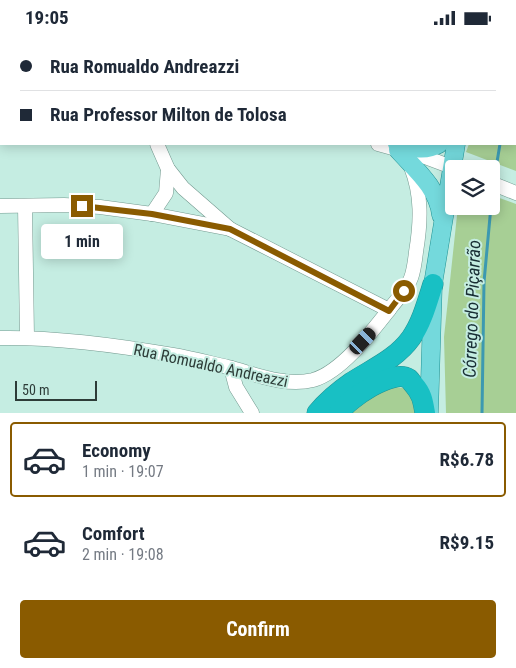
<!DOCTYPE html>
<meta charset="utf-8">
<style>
:root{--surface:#fff;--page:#f6f6f7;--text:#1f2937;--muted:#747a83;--line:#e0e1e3;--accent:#8a5b00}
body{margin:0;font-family:"Roboto Condensed",sans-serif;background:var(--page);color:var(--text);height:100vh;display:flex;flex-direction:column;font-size:19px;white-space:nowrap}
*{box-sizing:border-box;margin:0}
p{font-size:16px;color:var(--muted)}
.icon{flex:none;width:28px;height:28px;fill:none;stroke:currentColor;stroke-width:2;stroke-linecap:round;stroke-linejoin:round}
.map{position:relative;height:378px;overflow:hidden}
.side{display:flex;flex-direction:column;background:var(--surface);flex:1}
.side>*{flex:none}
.banner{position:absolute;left:0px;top:0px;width:516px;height:110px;box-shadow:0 2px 12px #0003;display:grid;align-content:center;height:110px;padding:0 20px;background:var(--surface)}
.buttons{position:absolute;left:445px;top:125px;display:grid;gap:10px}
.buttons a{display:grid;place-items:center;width:55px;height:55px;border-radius:5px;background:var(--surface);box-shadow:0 2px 12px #0003;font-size:25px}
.scale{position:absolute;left:15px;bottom:12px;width:82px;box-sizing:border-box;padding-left:5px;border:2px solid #2d3c38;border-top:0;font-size:14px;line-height:18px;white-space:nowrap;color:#2d3c38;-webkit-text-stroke:4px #c5ede2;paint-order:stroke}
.end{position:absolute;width:22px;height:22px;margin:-11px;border:6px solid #8a5b00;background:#fff;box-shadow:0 0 0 2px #fff}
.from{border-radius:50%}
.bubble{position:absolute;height:35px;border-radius:5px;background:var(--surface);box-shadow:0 2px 12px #0003;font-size:16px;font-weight:700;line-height:35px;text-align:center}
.car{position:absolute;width:15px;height:30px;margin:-15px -8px;border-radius:6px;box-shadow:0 0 4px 1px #0007;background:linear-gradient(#222 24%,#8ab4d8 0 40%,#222 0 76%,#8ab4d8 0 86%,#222 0)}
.banner b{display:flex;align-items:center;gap:18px;height:48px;font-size:19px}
.banner b+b{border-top:1px solid var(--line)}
.banner i{width:12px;height:12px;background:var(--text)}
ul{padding:9px 0 0;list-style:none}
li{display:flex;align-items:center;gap:15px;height:75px;margin:0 10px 8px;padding:0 10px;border:2px solid transparent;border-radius:5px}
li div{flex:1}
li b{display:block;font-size:19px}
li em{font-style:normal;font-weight:700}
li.current{border-color:var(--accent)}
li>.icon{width:45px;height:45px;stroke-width:1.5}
.button{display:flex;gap:10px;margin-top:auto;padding:10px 20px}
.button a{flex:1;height:58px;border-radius:5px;background:var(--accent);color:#fff;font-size:20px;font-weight:700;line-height:58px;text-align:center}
.status{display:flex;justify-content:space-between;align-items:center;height:35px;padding:0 25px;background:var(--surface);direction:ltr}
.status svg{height:14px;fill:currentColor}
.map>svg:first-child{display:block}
</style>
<div class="status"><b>19:05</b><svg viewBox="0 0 49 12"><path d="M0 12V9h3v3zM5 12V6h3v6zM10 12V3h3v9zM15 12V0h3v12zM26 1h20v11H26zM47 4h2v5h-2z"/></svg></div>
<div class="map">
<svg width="516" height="378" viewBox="0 0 516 378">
<rect width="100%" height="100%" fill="#c5ede2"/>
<g fill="#a7cf95">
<polygon points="509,0 516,0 516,136 466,117 469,109 515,109 515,1 508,1"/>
<polygon points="491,160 516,169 516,378 446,378 444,302 458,171 491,171"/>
<path d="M 395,352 L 403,353 L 412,358 L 417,378 L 352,378 C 365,364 376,356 395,352 Z"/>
</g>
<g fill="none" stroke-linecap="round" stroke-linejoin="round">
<g stroke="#3c99b1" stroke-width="3">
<polyline points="515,39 516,35"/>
<polyline points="494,145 500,109"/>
<polyline points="491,169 493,154"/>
<polyline points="482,378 484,247 491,171"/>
</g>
<g stroke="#749a90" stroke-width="15">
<g id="minor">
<polyline points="120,0 120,1"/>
<polyline points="344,0 348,1"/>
<polyline points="434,0 438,1"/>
<polyline points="0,26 1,26"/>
<polyline points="157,109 168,134 183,153 230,194"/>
<polyline points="378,109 425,122 457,134"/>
<polyline points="491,148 516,158"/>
<polyline points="0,171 64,170 100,172 152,179 230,194 389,275"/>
<polyline points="25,171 27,302"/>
<polyline points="152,179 166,158 168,134"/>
<path d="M 0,303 C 57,302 116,310 173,320 C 191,323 210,328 228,332 C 255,339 285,352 313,345 C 342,337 374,294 392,271 C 399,262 407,254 411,243 C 414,235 415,226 416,217 C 421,187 422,160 411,132"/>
<polyline points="231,333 236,352 252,378"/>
</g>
</g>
<g stroke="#1f9293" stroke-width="19">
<g id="major">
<polyline points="484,1 484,0"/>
<path d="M 397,109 C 412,113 425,117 439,109"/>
<path d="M 398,115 C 416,135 438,153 441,180"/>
<polyline points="429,378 433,249 456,109"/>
</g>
</g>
<g stroke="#1f9293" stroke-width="21">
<g id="highway">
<path d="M 317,378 C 327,366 339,356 352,347 C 372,334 396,324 411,303 C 422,287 427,268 433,249"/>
<path d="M 339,378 C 348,364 393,333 409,344 C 411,346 412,348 414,350 C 422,359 423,366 425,378"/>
</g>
</g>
<use href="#minor" stroke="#fff" stroke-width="14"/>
<use href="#major" stroke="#74d9dc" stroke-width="18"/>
<use href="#highway" stroke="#18c0c4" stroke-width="20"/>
</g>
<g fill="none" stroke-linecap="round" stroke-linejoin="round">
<polyline stroke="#8a5b00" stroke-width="6" points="82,171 152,179 230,194 389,276 404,256"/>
</g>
<g text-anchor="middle" stroke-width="4" stroke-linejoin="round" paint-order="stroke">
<g font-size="16" fill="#2d3c38" stroke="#c5ede2">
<text transform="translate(211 330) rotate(12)" y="6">Rua Romualdo Andreazzi</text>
</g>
<g font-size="18" font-style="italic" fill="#182e34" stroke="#c5ede2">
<text transform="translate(472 274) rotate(-88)" y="6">Córrego do Piçarrão</text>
</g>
</g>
</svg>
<div class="buttons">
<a><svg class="icon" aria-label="layers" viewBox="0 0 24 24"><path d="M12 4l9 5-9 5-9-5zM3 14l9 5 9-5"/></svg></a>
</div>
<div class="scale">50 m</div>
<i class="end from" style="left:404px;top:256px"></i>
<i class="end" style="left:82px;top:171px"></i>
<div class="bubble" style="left:41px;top:189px;width:82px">1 min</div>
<i class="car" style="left:363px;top:306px;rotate:44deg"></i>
<div class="banner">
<b><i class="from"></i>Rua Romualdo Andreazzi</b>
<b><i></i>Rua Professor Milton de Tolosa</b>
</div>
</div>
<section class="side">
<ul>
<li class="current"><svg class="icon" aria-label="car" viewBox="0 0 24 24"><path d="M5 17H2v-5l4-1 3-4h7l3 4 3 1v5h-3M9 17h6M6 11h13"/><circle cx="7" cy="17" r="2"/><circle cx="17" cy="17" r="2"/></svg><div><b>Economy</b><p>1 min · 19:07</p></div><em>R$6.78</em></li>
<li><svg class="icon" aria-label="car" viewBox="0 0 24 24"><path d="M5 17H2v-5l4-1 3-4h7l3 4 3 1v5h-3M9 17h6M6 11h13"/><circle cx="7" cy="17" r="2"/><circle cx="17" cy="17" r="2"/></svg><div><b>Comfort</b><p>2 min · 19:08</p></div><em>R$9.15</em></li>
</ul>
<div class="button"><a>Confirm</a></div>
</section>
